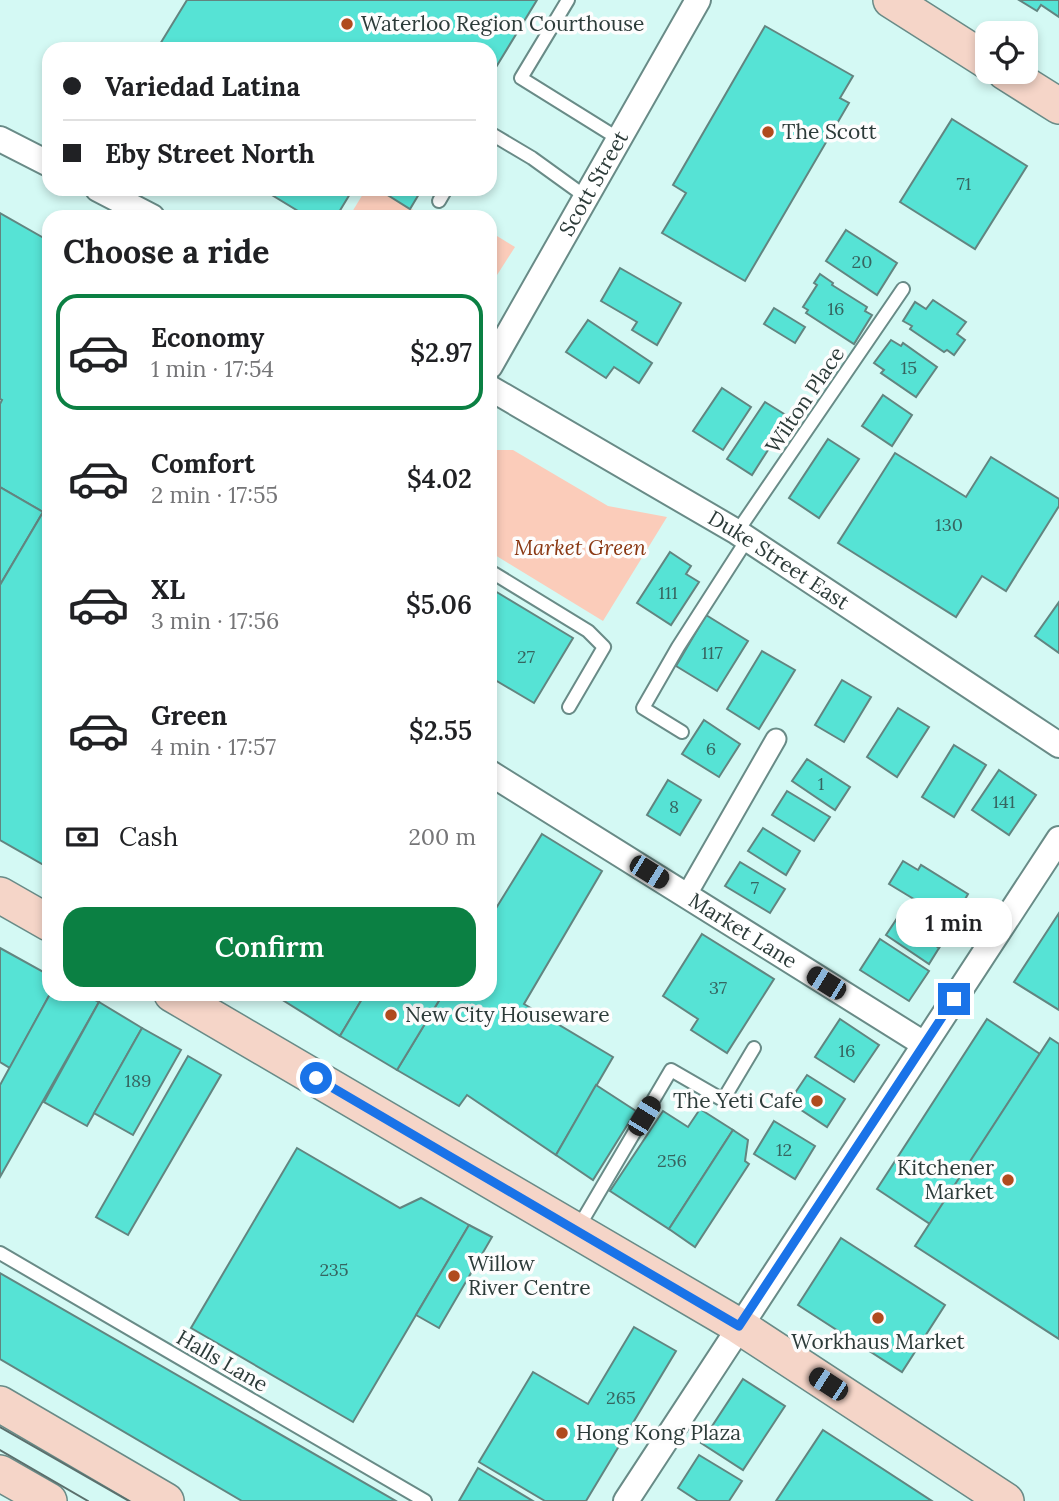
<!DOCTYPE html>
<meta charset="utf-8">
<style>
:root{--surface:#fff;--page:#f2f2f2;--text:#202124;--muted:#757577;--line:#e0e0e0;--accent:#0b8043}
body{margin:0;font-family:Lora,serif;background:var(--page);color:var(--text);height:100vh;display:flex;flex-direction:column;font-size:26px;white-space:nowrap}
*{box-sizing:border-box;margin:0}
p{font-size:23px;color:var(--muted)}
.icon{flex:none;width:38px;height:38px;fill:none;stroke:currentColor;stroke-width:2;stroke-linecap:round;stroke-linejoin:round}
.map{position:relative;flex:1;overflow:hidden}
.sheet{position:absolute;left:42px;top:210px;width:455px;height:791px;display:flex;flex-direction:column;background:var(--surface);border-radius:21px;box-shadow:0 4px 10px #0003}
.sheet>*{flex:none}
.top-card{position:absolute;left:42px;top:42px;width:455px;height:154px;border-radius:21px;box-shadow:0 4px 10px #0003;display:grid;align-content:center;height:154px;padding:0 21px;background:var(--surface)}
.buttons{position:absolute;left:975px;top:21px;display:grid;gap:14px}
.buttons a{display:grid;place-items:center;width:63px;height:63px;border-radius:14px;background:var(--surface);box-shadow:0 4px 10px #0003;font-size:35px}
.end{position:absolute;width:32px;height:32px;margin:-16px;border:9px solid #1a73e8;background:#fff;box-shadow:0 0 0 4px #fff}
.from{border-radius:50%}
.bubble{position:absolute;height:49px;border-radius:21px;background:var(--surface);box-shadow:0 4px 10px #0003;font-size:23px;font-weight:600;line-height:49px;text-align:center}
.car{position:absolute;width:21px;height:42px;margin:-21px -10px;border-radius:9px;box-shadow:0 0 5px 2px #0007;background:linear-gradient(#222 24%,#8ab4d8 0 40%,#222 0 76%,#8ab4d8 0 86%,#222 0)}
.top-card b{display:flex;align-items:center;gap:24px;height:66px;font-size:26px}
.top-card b+b{border-top:2px solid var(--line)}
.top-card i{width:18px;height:18px;background:var(--text)}
ul{padding:0;list-style:none}
li{display:flex;align-items:center;gap:21px;height:116px;margin:0 14px 10px;padding:0 7px;border:4px solid transparent;border-radius:21px}
li div{flex:1}
li b{display:block;font-size:26px}
li em{font-style:normal;font-weight:600}
li.current{border-color:var(--accent)}
li>.icon{width:63px;height:63px;stroke-width:1.5}
h2{padding:0 21px;font-size:32px;line-height:84px}
.pay{display:flex;align-items:center;gap:18px;height:77px;padding:0 21px;font-size:26px}
.pay p{margin-inline-start:auto}
.primary-button{display:flex;gap:14px;margin-top:auto;padding:14px 21px}
.primary-button a{flex:1;height:80px;border-radius:21px;background:var(--accent);color:#fff;font-size:28px;font-weight:600;line-height:80px;text-align:center}
.map>svg:first-child{display:block}
</style>
<div class="map">
<svg width="1059" height="1501" viewBox="0 0 1059 1501">
<rect width="100%" height="100%" fill="#d4f9f4"/>
<g fill="#fbccba">
<polygon points="366,189 378,189 425,217 349,217"/>
<polygon points="497,236 515,247 490,286 490,247"/>
<polygon points="490,450 513,450 608,506 667,517 603,621 490,552"/>
</g>
<g fill="#56e3d5" stroke="#628580" stroke-width="2">
<polygon points="187,0 537,0 490,77 490,49 157,49"/>
<polygon points="1019,0 1059,0 1059,17 1041,5 1037,11"/>
<polygon points="765,26 853,76 840,98 849,103 745,281 662,233 686,193 673,185"/>
<polygon points="952,119 1027,166 975,249 900,202"/>
<polygon points="262,189 353,189 336,217 308,217"/>
<polygon points="378,189 422,189 410,209"/>
<polygon points="0,213 49,241 49,502 43,512 0,487 0,404 2,400 0,399"/>
<polygon points="846,230 897,263 877,295 826,261"/>
<polygon points="620,268 681,303 657,345 632,330 637,322 601,301"/>
<polygon points="820,274 833,283 832,285 867,307 865,311 872,315 854,344 806,313 808,310 803,307 817,285 814,283"/>
<polygon points="933,300 966,322 957,334 965,340 954,355 947,350 944,352 910,329 912,326 903,321 915,302 926,309"/>
<polygon points="774,308 805,327 795,343 764,324"/>
<polygon points="588,320 652,363 639,383 614,367 606,378 566,352"/>
<polygon points="891,340 901,346 903,343 937,367 916,397 881,373 884,370 874,363"/>
<polygon points="722,388 751,407 723,450 693,431"/>
<polygon points="883,395 912,415 892,446 862,426"/>
<polygon points="765,402 789,417 752,475 727,459"/>
<polygon points="828,439 859,459 819,518 789,498"/>
<polygon points="895,453 966,497 991,457 1059,499 1059,506 1006,591 982,576 956,617 838,543"/>
<polygon points="0,487 43,512 0,585"/>
<polygon points="49,502 49,868 0,840 0,585"/>
<polygon points="670,552 691,566 686,574 699,582 671,625 637,603"/>
<polygon points="490,588 573,638 534,703 490,677"/>
<polygon points="1059,602 1059,653 1035,636"/>
<polygon points="706,615 748,641 717,691 676,666"/>
<polygon points="762,651 795,670 759,729 727,709"/>
<polygon points="842,680 871,697 844,742 815,725"/>
<polygon points="898,708 929,727 897,777 867,757"/>
<polygon points="704,720 740,744 719,777 682,754"/>
<polygon points="954,745 986,765 954,817 922,797"/>
<polygon points="807,759 850,787 835,810 792,781"/>
<polygon points="999,770 1036,795 1009,835 972,810"/>
<polygon points="668,780 701,800 680,835 647,815"/>
<polygon points="787,791 830,817 814,841 772,815"/>
<polygon points="763,828 800,851 786,875 748,851"/>
<polygon points="542,834 602,871 524,1004 613,1057 556,1155 467,1095 459,1106 397,1070 443,994 490,994 490,918"/>
<polygon points="903,861 918,870 921,865 968,894 952,922 889,884"/>
<polygon points="740,862 785,889 770,913 725,886"/>
<polygon points="906,905 949,933 939,948 896,920"/>
<polygon points="1059,913 1059,1010 1014,982"/>
<polygon points="896,920 939,948 929,964 886,935"/>
<polygon points="702,934 774,979 727,1053 691,1030 698,1019 663,996"/>
<polygon points="880,939 929,971 909,1001 860,970"/>
<polygon points="0,948 49,975 50,994 10,1068 0,1062"/>
<polygon points="50,994 84,994 99,1002 0,1177 0,1085"/>
<polygon points="273,994 365,994 340,1036"/>
<polygon points="365,994 443,994 397,1070 340,1036"/>
<polygon points="99,1002 142,1028 87,1126 44,1102"/>
<polygon points="840,1019 879,1045 854,1082 815,1057"/>
<polygon points="987,1019 1040,1054 930,1224 877,1189"/>
<polygon points="142,1028 181,1050 133,1135 94,1113"/>
<polygon points="1050,1038 1059,1044 1059,1339 915,1246"/>
<polygon points="188,1056 221,1075 128,1235 96,1217"/>
<polygon points="807,1075 845,1099 827,1127 789,1102"/>
<polygon points="596,1085 636,1111 593,1180 556,1155"/>
<polygon points="700,1109 733,1130 669,1229 610,1191 663,1111 688,1127"/>
<polygon points="774,1121 815,1146 795,1179 754,1154"/>
<polygon points="733,1130 748,1140 745,1161 749,1164 695,1247 669,1229"/>
<polygon points="297,1148 400,1208 421,1198 469,1225 353,1422 191,1328"/>
<polygon points="469,1225 492,1237 439,1328 416,1315"/>
<polygon points="841,1238 945,1305 902,1372 798,1305"/>
<polygon points="0,1273 396,1501 242,1501 0,1359"/>
<polygon points="634,1327 676,1351 586,1501 545,1501 479,1462 533,1372 588,1404"/>
<polygon points="743,1379 785,1406 743,1470 701,1443"/>
<polygon points="823,1430 932,1501 776,1501"/>
<polygon points="699,1455 742,1481 729,1501 698,1501 678,1488"/>
<polygon points="478,1468 533,1501 459,1501"/>
</g>
<g fill="none" stroke-linecap="round" stroke-linejoin="round">
<g stroke="#698b87" stroke-width="16">
<g id="service">
<polyline points="568,0 521,78 619,139"/>
<polyline points="490,133 532,158 586,197"/>
<polyline points="439,201 446,189"/>
<polyline points="737,532 903,289"/>
<polyline points="490,571 588,631 604,647 569,707"/>
<polyline points="682,732 643,708 678,647 748,538"/>
<polyline points="578,1228 671,1070 723,1100 754,1048"/>
<polyline points="0,1253 425,1501"/>
</g>
</g>
<g stroke="#698b87" stroke-width="23">
<polyline id="pedestrian" points="686,896 776,739"/>
</g>
<g stroke="#698b87" stroke-width="28">
<g id="minor">
<polyline points="0,139 49,164"/>
<polyline points="98,189 152,217"/>
<path id="s1" d="M 490,366 L 698,0"/>
<path id="s2" d="M 490,388 L 737,532 L 1059,745"/>
<path id="s3" d="M 490,773 L 924,1044"/>
<polyline points="626,1501 1059,839"/>
</g>
</g>
<g stroke="#698b87" stroke-width="38">
<g id="secondary">
<polyline points="891,0 987,61"/>
<polyline points="1005,72 1059,106"/>
<polyline points="0,895 49,923"/>
<polyline points="172,994 739,1326 1006,1501"/>
<polyline points="0,1404 166,1501"/>
<polyline points="0,1473 49,1501"/>
</g>
</g>
<use href="#service" stroke="#fff" stroke-width="12"/>
<use href="#pedestrian" stroke="#fff" stroke-width="19"/>
<use href="#minor" stroke="#fff" stroke-width="24"/>
<use href="#secondary" stroke="#f5d5c8" stroke-width="35"/>
<g stroke="#5a6f6c" stroke-width="2">
<polyline points="0,1427 129,1501"/>
<polyline points="0,1450 88,1501"/>
</g>
</g>
<g fill="none" stroke-linecap="round" stroke-linejoin="round">
<polyline stroke="#1a73e8" stroke-width="9" points="316,1078 739,1326 954,999"/>
</g>
<g fill="#b04b1e" stroke="#fdfdfd" stroke-width="2.5">
<circle cx="347" cy="24" r="7"/>
<circle cx="768" cy="132" r="7"/>
<circle cx="391" cy="1015" r="7"/>
<circle cx="817" cy="1101" r="7"/>
<circle cx="1008" cy="1180" r="7"/>
<circle cx="454" cy="1276" r="7"/>
<circle cx="878" cy="1318" r="7"/>
<circle cx="562" cy="1433" r="7"/>
</g>
<g text-anchor="middle" stroke-width="7" stroke-linejoin="round" paint-order="stroke">
<g font-size="18" fill="#366560">
<text x="964" y="190">71</text>
<text x="862" y="268">20</text>
<text x="836" y="315">16</text>
<text x="909" y="374">15</text>
<text x="949" y="531">130</text>
<text x="668" y="599">111</text>
<text x="712" y="659">117</text>
<text x="526" y="663">27</text>
<text x="711" y="755">6</text>
<text x="821" y="790">1</text>
<text x="1004" y="808">141</text>
<text x="674" y="813">8</text>
<text x="755" y="894">7</text>
<text x="718" y="994">37</text>
<text x="847" y="1057">16</text>
<text x="138" y="1087">189</text>
<text x="784" y="1156">12</text>
<text x="672" y="1167">256</text>
<text x="334" y="1276">235</text>
<text x="621" y="1404">265</text>
</g>
<g font-size="21" fill="#2c3b39" stroke="#fdfdfd" text-anchor="start">
<text x="361" y="31">Waterloo Region Courthouse</text>
<text x="782" y="139">The Scott</text>
<text x="405" y="1022">New City Houseware</text>
<text x="803" y="1108" text-anchor="end">The Yeti Cafe</text>
<text x="994" y="1175" text-anchor="end">Kitchener<tspan x="994" dy="24">Market</tspan></text>
<text x="468" y="1271">Willow<tspan x="468" dy="24">River Centre</tspan></text>
<text x="878" y="1349" text-anchor="middle">Workhaus Market</text>
<text x="576" y="1440">Hong Kong Plaza</text>
</g>
<g font-size="21" fill="#2c3b39" stroke="#fdfdfd">
<text dy="7" stroke="none"><textPath href="#s1" startOffset="210">Scott Street</textPath></text>
<text transform="translate(805 400) rotate(-56)" y="7">Wilton Place</text>
<text dy="7" stroke="none"><textPath href="#s2" startOffset="336">Duke Street East</textPath></text>
<text dy="7" stroke="none"><textPath href="#s3" startOffset="298">Market Lane</textPath></text>
<text transform="translate(222 1361) rotate(30)" y="7">Halls Lane</text>
</g>
<g font-size="21" font-style="italic" fill="#8a3813" stroke="#fdfdfd">
<text x="580" y="555">Market Green</text>
</g>
</g>
</svg>
<div class="buttons">
<a><svg class="icon" aria-label="locate" viewBox="0 0 24 24"><circle cx="12" cy="12" r="6"/><path d="M12 2v4M12 18v4M2 12h4M18 12h4"/></svg></a>
</div>
<i class="end from" style="left:316px;top:1078px"></i>
<i class="end" style="left:954px;top:999px"></i>
<div class="bubble" style="left:896px;top:898px;width:116px">1 min</div>
<i class="car" style="left:649px;top:872px;rotate:122deg"></i>
<i class="car" style="left:826px;top:983px;rotate:302deg"></i>
<i class="car" style="left:644px;top:1116px;rotate:31deg"></i>
<i class="car" style="left:828px;top:1384px;rotate:303deg"></i>
<div class="top-card">
<b><i class="from"></i>Variedad Latina</b>
<b><i></i>Eby Street North</b>
</div>
<section class="sheet">
<h2>Choose a ride</h2>
<ul>
<li class="current"><svg class="icon" aria-label="car" viewBox="0 0 24 24"><path d="M5 17H2v-5l4-1 3-4h7l3 4 3 1v5h-3M9 17h6M6 11h13"/><circle cx="7" cy="17" r="2"/><circle cx="17" cy="17" r="2"/></svg><div><b>Economy</b><p>1 min · 17:54</p></div><em>$2.97</em></li>
<li><svg class="icon" aria-label="car" viewBox="0 0 24 24"><path d="M5 17H2v-5l4-1 3-4h7l3 4 3 1v5h-3M9 17h6M6 11h13"/><circle cx="7" cy="17" r="2"/><circle cx="17" cy="17" r="2"/></svg><div><b>Comfort</b><p>2 min · 17:55</p></div><em>$4.02</em></li>
<li><svg class="icon" aria-label="car" viewBox="0 0 24 24"><path d="M5 17H2v-5l4-1 3-4h7l3 4 3 1v5h-3M9 17h6M6 11h13"/><circle cx="7" cy="17" r="2"/><circle cx="17" cy="17" r="2"/></svg><div><b>XL</b><p>3 min · 17:56</p></div><em>$5.06</em></li>
<li><svg class="icon" aria-label="car" viewBox="0 0 24 24"><path d="M5 17H2v-5l4-1 3-4h7l3 4 3 1v5h-3M9 17h6M6 11h13"/><circle cx="7" cy="17" r="2"/><circle cx="17" cy="17" r="2"/></svg><div><b>Green</b><p>4 min · 17:57</p></div><em>$2.55</em></li>
</ul>
<div class="pay"><svg class="icon" aria-label="cash" viewBox="0 0 24 24"><path d="M3 7h18v10H3z"/><circle cx="12" cy="12" r="2"/></svg>Cash<p>200 m</p></div>
<div class="primary-button"><a>Confirm</a></div>
</section>
</div>
